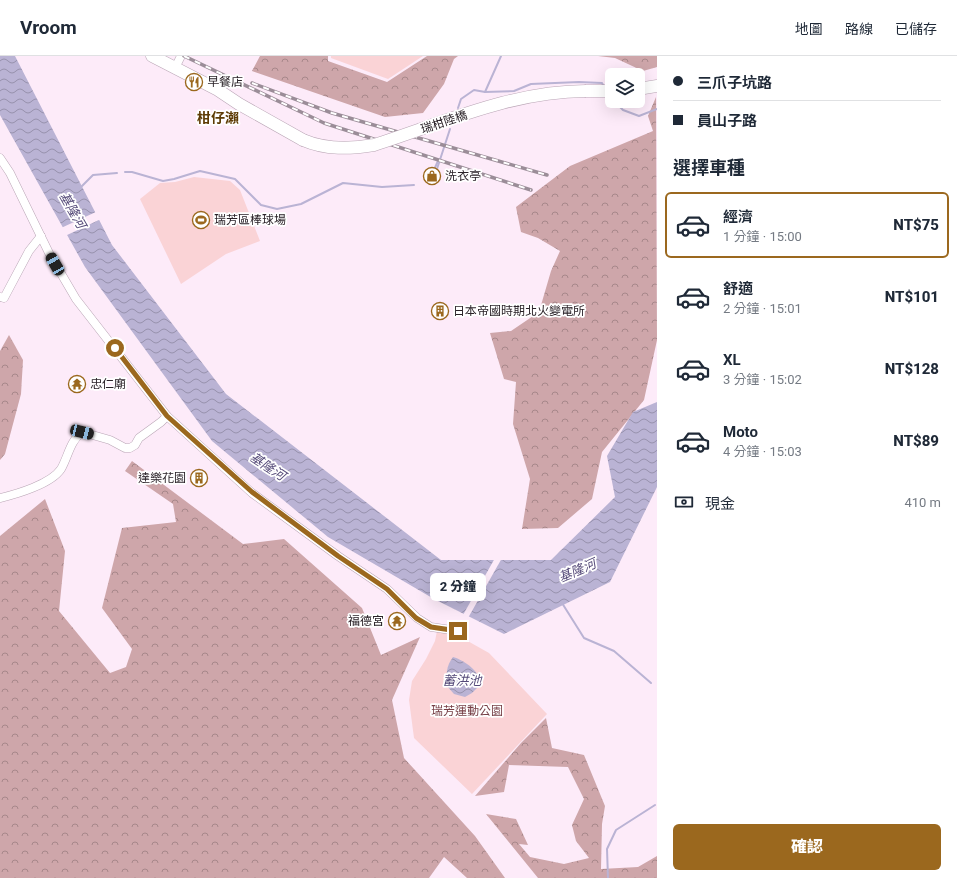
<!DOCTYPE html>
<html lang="zh-TW">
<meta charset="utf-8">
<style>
:root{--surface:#fff;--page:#f6f6f7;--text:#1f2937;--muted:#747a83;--line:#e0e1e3;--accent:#9b681e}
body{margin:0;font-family:Roboto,"Noto Sans TC",sans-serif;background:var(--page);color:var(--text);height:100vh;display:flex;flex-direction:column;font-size:15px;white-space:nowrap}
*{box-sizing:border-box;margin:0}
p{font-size:13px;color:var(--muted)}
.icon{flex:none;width:22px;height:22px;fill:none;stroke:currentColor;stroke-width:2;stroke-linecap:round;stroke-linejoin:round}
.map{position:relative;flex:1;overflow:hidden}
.sheet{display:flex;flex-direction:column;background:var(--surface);width:300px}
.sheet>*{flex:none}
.banner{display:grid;align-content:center;height:88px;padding:0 16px;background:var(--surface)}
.buttons{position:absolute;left:605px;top:12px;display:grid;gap:8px}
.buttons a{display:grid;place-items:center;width:40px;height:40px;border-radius:6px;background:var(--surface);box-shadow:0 4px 16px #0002;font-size:20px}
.end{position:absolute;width:18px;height:18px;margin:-9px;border:5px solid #9b681e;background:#fff;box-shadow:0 0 0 2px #fff}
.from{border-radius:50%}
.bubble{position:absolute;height:28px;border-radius:6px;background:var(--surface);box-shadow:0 4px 16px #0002;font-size:13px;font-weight:800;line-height:28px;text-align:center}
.car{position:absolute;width:12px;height:24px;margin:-12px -6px;border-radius:5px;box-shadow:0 0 3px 1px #0007;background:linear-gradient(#222 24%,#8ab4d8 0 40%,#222 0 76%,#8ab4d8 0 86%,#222 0)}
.banner b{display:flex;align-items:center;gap:14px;height:38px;font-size:15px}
.banner b+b{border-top:1px solid var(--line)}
.banner i{width:10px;height:10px;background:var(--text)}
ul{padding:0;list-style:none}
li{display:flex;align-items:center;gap:12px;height:66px;margin:0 8px 6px;padding:0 8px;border:2px solid transparent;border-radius:6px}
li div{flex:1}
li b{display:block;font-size:15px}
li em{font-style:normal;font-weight:800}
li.current{border-color:var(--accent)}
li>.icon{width:36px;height:36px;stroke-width:1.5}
h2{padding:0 16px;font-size:18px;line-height:48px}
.pay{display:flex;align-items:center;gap:10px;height:44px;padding:0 16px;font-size:15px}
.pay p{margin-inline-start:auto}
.cta{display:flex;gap:8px;margin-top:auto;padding:8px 16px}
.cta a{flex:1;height:46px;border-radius:6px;background:var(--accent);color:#fff;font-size:16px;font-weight:800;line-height:46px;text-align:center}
header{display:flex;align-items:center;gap:24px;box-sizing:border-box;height:56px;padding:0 20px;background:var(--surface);border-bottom:1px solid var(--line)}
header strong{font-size:19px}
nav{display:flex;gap:22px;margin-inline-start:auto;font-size:14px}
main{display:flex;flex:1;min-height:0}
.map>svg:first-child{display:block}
</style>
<header>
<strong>Vroom</strong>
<nav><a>地圖</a><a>路線</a><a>已儲存</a></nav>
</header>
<main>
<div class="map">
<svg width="657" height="822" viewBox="0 0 657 822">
<defs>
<pattern id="forest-crowns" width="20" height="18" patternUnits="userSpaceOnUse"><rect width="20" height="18" fill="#cea6aa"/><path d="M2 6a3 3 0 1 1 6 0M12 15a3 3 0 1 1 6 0" fill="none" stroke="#a7878a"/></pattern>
<pattern id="water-waves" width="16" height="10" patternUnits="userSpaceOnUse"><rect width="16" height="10" fill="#bab3d4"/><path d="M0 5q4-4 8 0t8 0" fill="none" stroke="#9791ac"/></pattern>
</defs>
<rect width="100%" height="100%" fill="#fdebf9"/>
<g fill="#fad3d6">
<polygon points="331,0 423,0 388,23 331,2"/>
<polygon points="194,121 230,125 240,134 260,185 226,198 181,228 140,143 160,127 175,126"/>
<polygon points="437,575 457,579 489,597 547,658 472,738 414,682 409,644 412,625 426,603 435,585"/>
</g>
<g fill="url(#forest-crowns)">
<polygon points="260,0 328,0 328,5 387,26 427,0 458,0 454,3 444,28 423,57 385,61 252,15"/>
<polygon points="598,0 657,0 657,11 643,15 615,2"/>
<polygon points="656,41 657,284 644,344 602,396 592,443 558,472 522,473 530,423 513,368 516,326 504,323 490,277 511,275 539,256 551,215 560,195 538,182 521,176 516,151 570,110 653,75 648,60"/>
<polygon points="9,279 23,304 21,338 5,398 0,404 0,295"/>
<polygon points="132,405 243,488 284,483 362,552 381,599 420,581 392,644 404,702 475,780 505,822 467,822 444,801 429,822 0,822 0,480 45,443 65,495 59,555 110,617 126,611 132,593 102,552 122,472 176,466 173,448 125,415"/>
<polygon points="546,662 552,692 584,699 605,750 602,768 601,813 638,811 657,800 657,822 538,822 486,758 516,763 528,789 519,788 530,801 564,808 589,802 576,785 572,769 584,743 568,711 509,709 504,736 475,740 521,687"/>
</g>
<g fill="url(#water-waves)">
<polygon points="0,0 15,0 112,189 226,338 441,504 551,504 615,441 607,400 633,356 657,346 657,431 610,526 504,578 434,543 328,481 212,385 85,211 0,59"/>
<path d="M 453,601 C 461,603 475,612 478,620 C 479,623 479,627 479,630 L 472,637 L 465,641 L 454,638 L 447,630 C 446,619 446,610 453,601 Z"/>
</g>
<g fill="#fdebf9">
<polygon points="98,155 101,163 65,180 61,172"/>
<polygon points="495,502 502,502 468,562 463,559"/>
</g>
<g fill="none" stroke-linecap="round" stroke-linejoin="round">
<g stroke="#bab3d4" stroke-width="2">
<polyline points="485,36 501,0"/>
<polyline points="611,41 612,42"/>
<polyline points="614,45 623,54 639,60 657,53"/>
<polyline points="458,52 461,43 474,34 485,36 514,35 531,28 579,26 602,27 603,29"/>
<polyline points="125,116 132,116 163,125 174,123 200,115 235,123 261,149 277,153 301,148 343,127 382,131 414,129"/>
<polyline points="433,116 438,105"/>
<polyline points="436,116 450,73"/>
<polyline points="426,125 432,123"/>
<polyline points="80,132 93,119 117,117"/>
<polyline points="562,547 584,582 614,595 651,627"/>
<polyline points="608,822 607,793 616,774 655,749"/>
</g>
<g stroke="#b9a5b5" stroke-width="9">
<g id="street">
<polyline points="175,12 181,0"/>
<polyline points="0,102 10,117 49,197 76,243 167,360 252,437 338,500 387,533 417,562 431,571 458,575"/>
<polyline points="0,241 4,242 29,195 41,180"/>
<path d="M 0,442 C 17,438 51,428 61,413 C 68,401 70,385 82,376 L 110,384 L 125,392 L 130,392 L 135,389 L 139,382 L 161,366 L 167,360"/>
</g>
</g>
<g stroke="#b9a5b5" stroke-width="13">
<g id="secondary">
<polyline points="152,0 218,34 239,48 303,84"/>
<polyline points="638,33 657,30"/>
<polyline points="586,35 612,35"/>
</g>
</g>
<use href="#street" stroke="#fff" stroke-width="8"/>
<use href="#secondary" stroke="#fff" stroke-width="12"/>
<g stroke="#9b8d98" stroke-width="3.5">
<g id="rail">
<polyline points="184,0 324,67 531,134"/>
<polyline points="252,27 332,57 547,119"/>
</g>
</g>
<use href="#rail" stroke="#fff" stroke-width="2" stroke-dasharray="6" stroke-linecap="butt"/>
<g stroke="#b9a5b5" stroke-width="13" stroke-linecap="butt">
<path id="secondary-bridge" d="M 303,84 C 326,94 350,93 374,89 C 443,67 512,35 586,35"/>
</g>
<use href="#secondary-bridge" stroke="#fff" stroke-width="12"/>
</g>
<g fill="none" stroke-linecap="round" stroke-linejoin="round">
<polyline stroke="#9b681e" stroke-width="5" points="115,292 167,360 252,436 338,500 387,533 416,562 431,571 458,575"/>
</g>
<defs>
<g id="restaurant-ring" transform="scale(0.9)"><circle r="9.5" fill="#fff" stroke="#9b681e" stroke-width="1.5"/><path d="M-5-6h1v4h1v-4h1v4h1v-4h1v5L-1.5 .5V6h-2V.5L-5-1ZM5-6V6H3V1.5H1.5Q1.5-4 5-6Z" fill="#9b681e"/></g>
<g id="shop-ring" transform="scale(0.9)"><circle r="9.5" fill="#fff" stroke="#9b681e" stroke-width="1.5"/><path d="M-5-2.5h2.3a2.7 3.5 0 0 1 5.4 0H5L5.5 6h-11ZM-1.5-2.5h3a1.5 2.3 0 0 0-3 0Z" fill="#9b681e"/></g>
<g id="stadium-ring" transform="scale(0.9)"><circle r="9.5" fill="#fff" stroke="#9b681e" stroke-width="1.5"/><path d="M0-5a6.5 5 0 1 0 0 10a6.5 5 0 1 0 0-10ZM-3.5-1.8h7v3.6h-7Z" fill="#9b681e"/></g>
<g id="building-ring" transform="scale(0.9)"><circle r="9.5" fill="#fff" stroke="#9b681e" stroke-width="1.5"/><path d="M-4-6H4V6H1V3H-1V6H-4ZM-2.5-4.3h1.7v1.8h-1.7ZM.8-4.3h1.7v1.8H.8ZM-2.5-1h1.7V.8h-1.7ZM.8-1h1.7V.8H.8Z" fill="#9b681e"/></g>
<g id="temple-ring" transform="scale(0.9)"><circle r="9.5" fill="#fff" stroke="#9b681e" stroke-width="1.5"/><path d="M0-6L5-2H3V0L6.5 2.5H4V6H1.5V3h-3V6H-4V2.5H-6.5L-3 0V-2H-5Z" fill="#9b681e"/></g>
</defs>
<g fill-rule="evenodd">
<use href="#restaurant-ring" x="194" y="26"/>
<use href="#shop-ring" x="432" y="120"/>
<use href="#stadium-ring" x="201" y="164"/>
<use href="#building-ring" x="440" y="255"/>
<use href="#temple-ring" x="77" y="328"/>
<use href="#building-ring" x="199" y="422"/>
<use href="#temple-ring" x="397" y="565"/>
</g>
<g text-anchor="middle" stroke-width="3.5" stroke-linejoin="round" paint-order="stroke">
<g font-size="12" fill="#2a2228" stroke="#fff" text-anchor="start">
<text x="207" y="30">早餐店</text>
<text x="445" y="124">洗衣亭</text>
<text x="214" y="168">瑞芳區棒球場</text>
<text x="453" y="259">日本帝國時期北火變電所</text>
<text x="90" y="332">忠仁廟</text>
<text x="186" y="426" text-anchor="end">達樂花園</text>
<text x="384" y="569" text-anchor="end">福德宮</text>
</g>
<g font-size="12" fill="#2a2228" stroke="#fff">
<text transform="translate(444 66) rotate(-19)" y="4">瑞柑陸橋</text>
</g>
<g font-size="12" fill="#763f46" stroke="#fff">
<text x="467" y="659">瑞芳運動公園</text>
</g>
<g font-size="13" font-style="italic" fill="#544978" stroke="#fff">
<text transform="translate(73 154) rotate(60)" y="5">基隆河</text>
<text transform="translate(268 410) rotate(33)" y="5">基隆河</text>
<text transform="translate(577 514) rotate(-23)" y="5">基隆河</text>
<text x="462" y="629">蓄洪池</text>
</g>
<g font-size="14" font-weight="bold" fill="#5e3c05" stroke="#fff">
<text x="218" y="67">柑仔瀨</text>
</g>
</g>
</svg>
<div class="buttons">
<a><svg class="icon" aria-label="layers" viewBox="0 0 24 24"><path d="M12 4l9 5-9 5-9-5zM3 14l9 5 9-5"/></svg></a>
</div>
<i class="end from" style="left:115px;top:292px"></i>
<i class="end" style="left:458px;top:575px"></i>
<div class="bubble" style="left:430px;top:517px;width:56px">2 分鐘</div>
<i class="car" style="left:55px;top:208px;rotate:330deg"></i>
<i class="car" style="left:82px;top:376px;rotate:104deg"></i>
</div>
<section class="sheet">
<div class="banner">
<b><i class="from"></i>三爪子坑路</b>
<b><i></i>員山子路</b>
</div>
<h2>選擇車種</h2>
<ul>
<li class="current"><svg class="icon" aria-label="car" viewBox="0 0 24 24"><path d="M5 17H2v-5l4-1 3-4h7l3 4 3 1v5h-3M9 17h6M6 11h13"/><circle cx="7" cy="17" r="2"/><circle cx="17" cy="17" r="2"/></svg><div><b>經濟</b><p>1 分鐘 · 15:00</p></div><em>NT$75</em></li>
<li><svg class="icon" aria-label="car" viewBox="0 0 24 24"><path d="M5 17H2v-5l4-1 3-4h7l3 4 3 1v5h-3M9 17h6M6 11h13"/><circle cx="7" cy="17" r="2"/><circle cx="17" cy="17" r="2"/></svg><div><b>舒適</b><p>2 分鐘 · 15:01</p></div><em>NT$101</em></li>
<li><svg class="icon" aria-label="car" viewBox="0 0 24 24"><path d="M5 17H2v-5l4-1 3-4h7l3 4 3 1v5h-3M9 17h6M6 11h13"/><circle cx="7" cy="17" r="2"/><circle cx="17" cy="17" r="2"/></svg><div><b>XL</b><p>3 分鐘 · 15:02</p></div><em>NT$128</em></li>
<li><svg class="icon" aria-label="car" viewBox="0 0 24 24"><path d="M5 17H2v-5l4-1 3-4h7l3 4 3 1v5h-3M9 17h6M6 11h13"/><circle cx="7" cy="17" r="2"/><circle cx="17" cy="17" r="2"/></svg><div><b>Moto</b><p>4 分鐘 · 15:03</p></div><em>NT$89</em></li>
</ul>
<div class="pay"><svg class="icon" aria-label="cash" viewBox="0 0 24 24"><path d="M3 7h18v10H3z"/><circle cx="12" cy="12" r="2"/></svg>現金<p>410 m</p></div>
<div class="cta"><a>確認</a></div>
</section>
</main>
